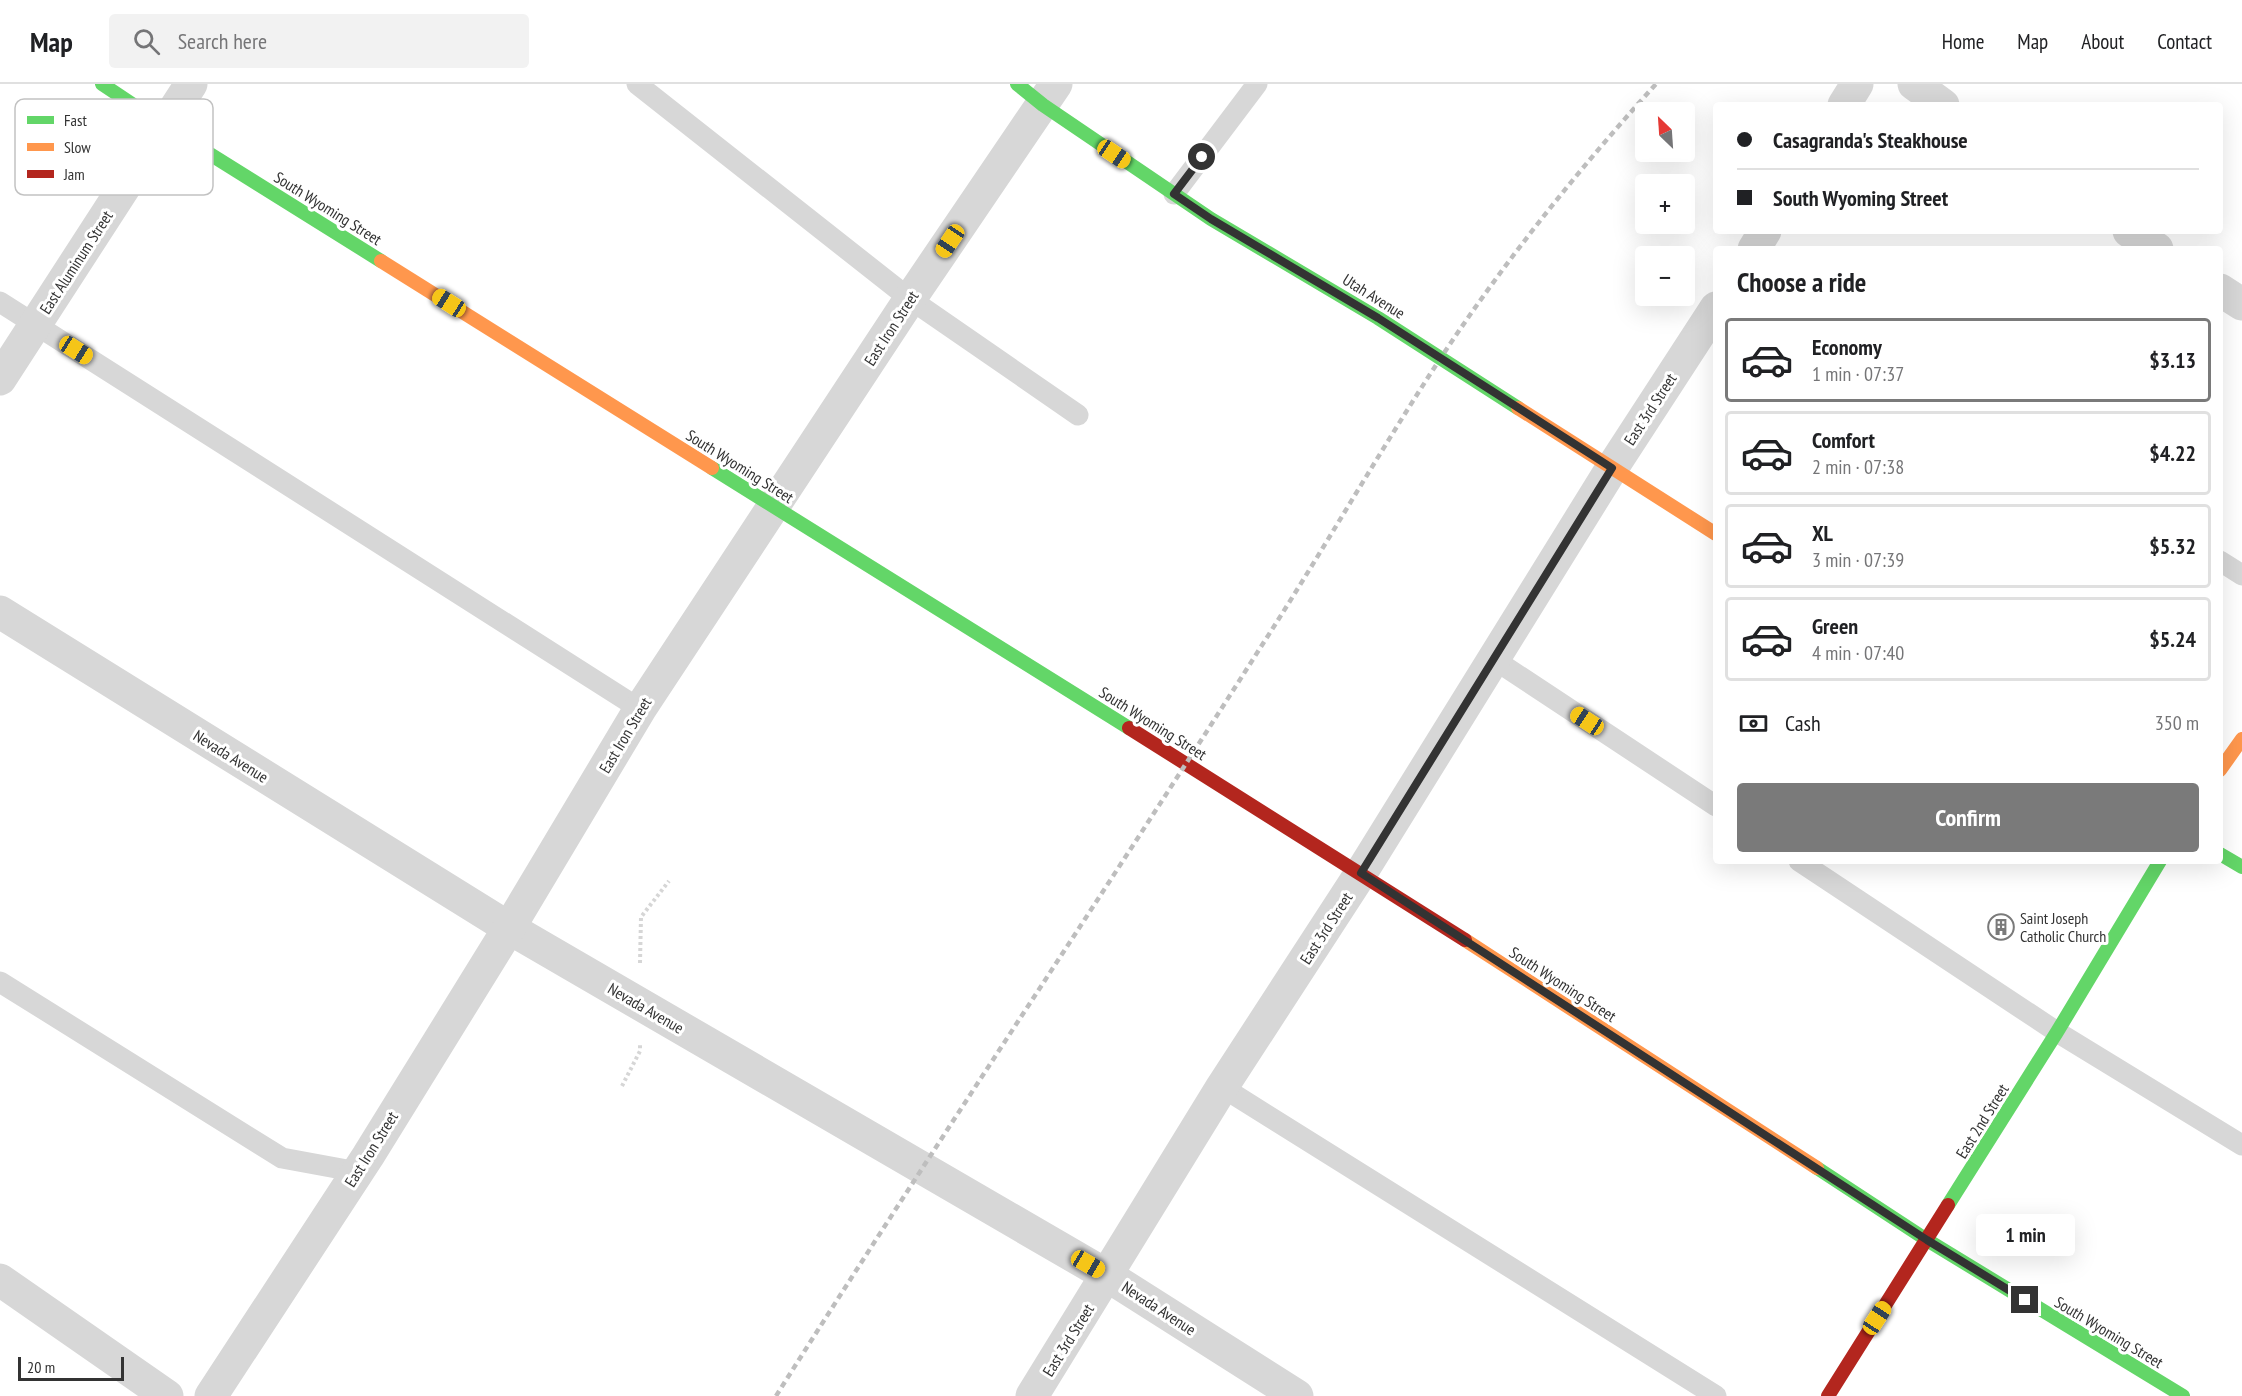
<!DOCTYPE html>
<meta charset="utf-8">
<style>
:root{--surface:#fff;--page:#f2f2f2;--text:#202124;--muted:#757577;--line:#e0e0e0;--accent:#7a7a7a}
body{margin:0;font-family:"PT Sans Narrow",sans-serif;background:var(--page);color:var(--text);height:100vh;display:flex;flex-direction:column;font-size:22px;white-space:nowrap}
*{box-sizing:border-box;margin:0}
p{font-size:20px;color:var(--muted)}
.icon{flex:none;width:33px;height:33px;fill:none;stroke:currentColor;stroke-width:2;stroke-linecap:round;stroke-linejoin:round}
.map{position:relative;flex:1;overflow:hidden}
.sheet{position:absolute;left:1713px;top:162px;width:510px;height:618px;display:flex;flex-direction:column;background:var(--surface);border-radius:6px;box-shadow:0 6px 24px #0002}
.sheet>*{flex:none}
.top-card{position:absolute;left:1713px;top:18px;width:510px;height:132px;border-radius:6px;box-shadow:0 6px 24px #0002;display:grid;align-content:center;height:132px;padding:0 24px;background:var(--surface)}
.needle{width:39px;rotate:335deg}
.controls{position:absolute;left:1635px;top:18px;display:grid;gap:12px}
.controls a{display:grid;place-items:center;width:60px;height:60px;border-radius:6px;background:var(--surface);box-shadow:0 6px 24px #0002;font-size:30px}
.scale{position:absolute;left:18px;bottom:15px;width:106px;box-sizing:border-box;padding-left:6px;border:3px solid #333;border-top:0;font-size:16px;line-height:21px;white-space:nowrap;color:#333;-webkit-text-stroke:4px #fff;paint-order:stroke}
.end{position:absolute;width:27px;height:27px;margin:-14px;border:8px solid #333;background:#fff;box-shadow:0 0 0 3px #fff}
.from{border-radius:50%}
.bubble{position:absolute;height:42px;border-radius:6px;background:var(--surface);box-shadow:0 6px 24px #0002;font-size:20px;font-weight:800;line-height:42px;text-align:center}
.car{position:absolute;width:18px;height:36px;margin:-18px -9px;border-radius:8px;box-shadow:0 0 4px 2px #0007;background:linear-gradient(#f5c518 24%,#345 0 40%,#f5c518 0 76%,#345 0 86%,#f5c518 0)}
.top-card b{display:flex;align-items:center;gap:21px;height:57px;font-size:22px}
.top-card b+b{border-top:2px solid var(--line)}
.top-card i{width:15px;height:15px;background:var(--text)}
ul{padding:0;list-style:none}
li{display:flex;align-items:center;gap:18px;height:84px;margin:0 12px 9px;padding:0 12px;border:3px solid var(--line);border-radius:6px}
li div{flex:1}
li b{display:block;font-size:22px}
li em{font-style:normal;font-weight:800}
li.on{border-color:var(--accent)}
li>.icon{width:54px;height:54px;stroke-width:1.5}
h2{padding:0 24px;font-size:27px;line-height:72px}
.pay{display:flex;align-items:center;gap:15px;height:66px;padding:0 24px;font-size:22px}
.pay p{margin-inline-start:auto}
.action{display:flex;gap:12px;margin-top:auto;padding:12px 24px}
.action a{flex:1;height:69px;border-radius:6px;background:var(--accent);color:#fff;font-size:24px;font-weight:800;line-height:69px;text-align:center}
header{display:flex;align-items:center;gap:36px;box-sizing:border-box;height:84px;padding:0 30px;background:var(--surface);border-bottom:2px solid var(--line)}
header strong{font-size:28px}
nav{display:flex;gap:33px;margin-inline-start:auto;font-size:21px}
.search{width:420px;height:54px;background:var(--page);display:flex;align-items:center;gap:15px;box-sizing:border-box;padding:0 21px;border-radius:6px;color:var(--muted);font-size:22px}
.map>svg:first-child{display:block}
</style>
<header>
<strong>Map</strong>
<div class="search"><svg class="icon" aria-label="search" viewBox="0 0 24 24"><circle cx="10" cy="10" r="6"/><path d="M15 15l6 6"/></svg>Search here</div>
<nav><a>Home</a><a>Map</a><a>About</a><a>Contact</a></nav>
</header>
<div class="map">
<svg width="2242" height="1312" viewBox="0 0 2242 1312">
<rect width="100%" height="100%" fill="#fff"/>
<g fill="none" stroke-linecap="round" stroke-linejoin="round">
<g stroke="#d6d6d6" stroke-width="4" stroke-dasharray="3 3" stroke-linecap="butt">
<polyline points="640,879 641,833 669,797"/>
<polyline points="622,1002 640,967 640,959"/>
</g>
<g stroke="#d7d7d7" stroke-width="21">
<polyline points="637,0 910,215 1078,331"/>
<polyline points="1174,110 1257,0"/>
<polyline points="0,218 640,625"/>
<polyline points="2220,477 2242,491"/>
<polyline points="1495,576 1716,722"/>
<polyline points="1799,777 2057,948 2242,1061"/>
<polyline points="0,898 282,1074 358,1088"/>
<polyline points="1222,1003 1716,1312"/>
</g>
<g stroke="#d7d7d7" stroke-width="33">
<polyline points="1914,0 1943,21"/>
<polyline points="1844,21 1857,0"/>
<polyline points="2129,147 2157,165"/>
<polyline points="1754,165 1765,147"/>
<polyline points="2220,206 2242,220"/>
<polyline points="0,295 191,0"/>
<polyline points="0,528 509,844 1108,1192 1297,1312"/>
<polyline points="0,1196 167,1312"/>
<polyline points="211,1312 368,1072 509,844 640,625 910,215 1056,0"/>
<polyline points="1032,1312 1222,1003 1361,789 1612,384 1716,224"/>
</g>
<g stroke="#63d668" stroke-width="14">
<polyline points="102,0 165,42 381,177"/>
<polyline points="1017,0 1043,21 1211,135 1378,234 1518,324"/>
<polyline points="712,384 1129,644"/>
<polyline points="2220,770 2242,783"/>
<polyline points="1817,1084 1927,1156 2183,1312"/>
<polyline points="1948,1121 2057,948 2160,777"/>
</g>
<g stroke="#ff974d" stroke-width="14">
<polyline points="381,177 712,384"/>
<polyline points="1518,324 1716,450"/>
<polyline points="2220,686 2242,655"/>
<polyline points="1465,856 1817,1084"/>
</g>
<g stroke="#b3261e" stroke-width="14">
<polyline points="1129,644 1465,856"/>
<polyline points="1828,1312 1948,1121"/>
</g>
<path stroke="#bebebe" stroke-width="4.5" stroke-dasharray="6 4.5" stroke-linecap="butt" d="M 776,1312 C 936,1059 1103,811 1264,558 C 1324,465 1379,368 1440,275 C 1504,178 1578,86 1656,0"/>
</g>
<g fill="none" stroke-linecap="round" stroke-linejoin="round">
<polyline stroke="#333" stroke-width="8" points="1202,73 1174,110 1211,135 1378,234 1612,384 1361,789 1927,1156 2025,1216"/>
</g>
<defs>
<g id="building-ring" transform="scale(1.35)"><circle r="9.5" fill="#fff" stroke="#7a7a7a" stroke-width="1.5"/><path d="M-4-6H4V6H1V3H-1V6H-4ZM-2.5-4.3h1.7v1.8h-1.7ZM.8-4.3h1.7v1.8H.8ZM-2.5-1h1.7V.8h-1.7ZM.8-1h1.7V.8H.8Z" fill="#7a7a7a"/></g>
</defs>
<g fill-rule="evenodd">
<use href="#building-ring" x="2001" y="843"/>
</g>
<g text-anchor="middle" stroke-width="6" stroke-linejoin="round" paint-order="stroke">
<g font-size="16" fill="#333" stroke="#fff">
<text transform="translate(328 124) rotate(32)" y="6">South Wyoming Street</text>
<text transform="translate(76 178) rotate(-57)" y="6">East Aluminum Street</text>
<text transform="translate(1374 212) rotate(32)" y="6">Utah Avenue</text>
<text transform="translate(891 244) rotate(-57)" y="6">East Iron Street</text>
<text transform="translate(1650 325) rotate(-57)" y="6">East 3rd Street</text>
<text transform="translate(740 382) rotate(32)" y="6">South Wyoming Street</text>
<text transform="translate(1153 639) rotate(32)" y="6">South Wyoming Street</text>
<text transform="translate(625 651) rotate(-59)" y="6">East Iron Street</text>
<text transform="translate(231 672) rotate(32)" y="6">Nevada Avenue</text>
<text transform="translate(1326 844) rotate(-57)" y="6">East 3rd Street</text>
<text transform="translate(1563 900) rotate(33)" y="6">South Wyoming Street</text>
<text transform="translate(646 924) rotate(30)" y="6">Nevada Avenue</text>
<text transform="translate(1982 1037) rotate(-58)" y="6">East 2nd Street</text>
<text transform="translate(371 1065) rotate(-58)" y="6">East Iron Street</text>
<text transform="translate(1159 1224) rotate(33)" y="6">Nevada Avenue</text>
<text transform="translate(2109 1248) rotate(31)" y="6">South Wyoming Street</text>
<text transform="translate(1068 1256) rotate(-58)" y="6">East 3rd Street</text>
</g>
<g font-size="16" fill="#333" stroke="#fff" text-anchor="start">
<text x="2020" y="840">Saint Joseph<tspan x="2020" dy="18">Catholic Church</tspan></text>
</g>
</g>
<rect x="15" y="15" width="198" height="96" rx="9" fill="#fff" stroke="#c2c2c2" stroke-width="1.5"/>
<rect x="27" y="32" width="27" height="8" fill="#63d668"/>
<rect x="27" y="59" width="27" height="8" fill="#ff974d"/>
<rect x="27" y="86" width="27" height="8" fill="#b3261e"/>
<g font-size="16" fill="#333">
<text x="64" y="42">Fast</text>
<text x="64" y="69">Slow</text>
<text x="64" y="96">Jam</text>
</g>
</svg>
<div class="controls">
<a><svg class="needle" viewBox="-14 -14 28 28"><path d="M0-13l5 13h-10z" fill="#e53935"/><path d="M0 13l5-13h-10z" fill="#757577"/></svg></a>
<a>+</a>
<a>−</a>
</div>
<div class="scale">20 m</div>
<i class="end from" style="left:1202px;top:73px"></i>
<i class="end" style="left:2025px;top:1216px"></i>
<div class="bubble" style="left:1976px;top:1130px;width:99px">1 min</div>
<i class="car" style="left:1114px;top:70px;rotate:124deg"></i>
<i class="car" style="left:950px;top:157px;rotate:214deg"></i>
<i class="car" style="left:449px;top:219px;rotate:302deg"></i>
<i class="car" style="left:76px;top:266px;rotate:122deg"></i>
<i class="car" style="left:1587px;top:637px;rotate:303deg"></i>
<i class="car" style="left:1088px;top:1180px;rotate:120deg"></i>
<i class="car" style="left:1877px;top:1234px;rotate:33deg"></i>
<div class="top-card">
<b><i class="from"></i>Casagranda's Steakhouse</b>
<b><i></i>South Wyoming Street</b>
</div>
<section class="sheet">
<h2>Choose a ride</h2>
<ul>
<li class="on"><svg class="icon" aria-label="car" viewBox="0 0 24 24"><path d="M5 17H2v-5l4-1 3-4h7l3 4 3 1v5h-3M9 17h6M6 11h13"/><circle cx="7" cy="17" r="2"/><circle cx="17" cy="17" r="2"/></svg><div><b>Economy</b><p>1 min · 07:37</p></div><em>$3.13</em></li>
<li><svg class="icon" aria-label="car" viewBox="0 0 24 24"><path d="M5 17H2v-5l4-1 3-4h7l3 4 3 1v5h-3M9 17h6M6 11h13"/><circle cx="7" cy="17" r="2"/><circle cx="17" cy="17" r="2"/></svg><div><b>Comfort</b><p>2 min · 07:38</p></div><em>$4.22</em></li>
<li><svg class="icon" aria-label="car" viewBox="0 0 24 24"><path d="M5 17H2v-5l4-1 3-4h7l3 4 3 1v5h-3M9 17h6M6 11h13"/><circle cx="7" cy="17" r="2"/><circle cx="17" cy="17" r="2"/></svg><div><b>XL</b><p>3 min · 07:39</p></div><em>$5.32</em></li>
<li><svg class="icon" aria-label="car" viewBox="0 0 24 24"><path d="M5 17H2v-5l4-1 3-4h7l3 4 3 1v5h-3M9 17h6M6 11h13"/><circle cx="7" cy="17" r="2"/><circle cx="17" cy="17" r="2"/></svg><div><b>Green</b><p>4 min · 07:40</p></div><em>$5.24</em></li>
</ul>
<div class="pay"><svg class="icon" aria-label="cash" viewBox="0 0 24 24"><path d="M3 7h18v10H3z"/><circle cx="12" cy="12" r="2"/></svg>Cash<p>350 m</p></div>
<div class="action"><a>Confirm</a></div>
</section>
</div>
